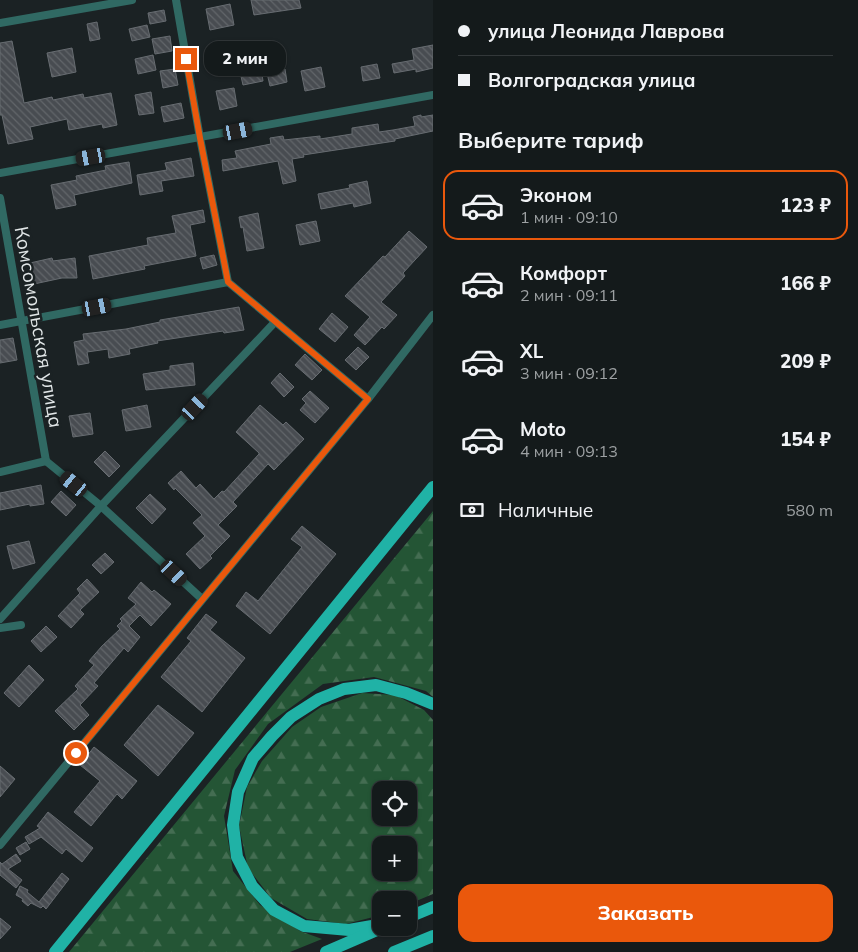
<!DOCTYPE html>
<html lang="ru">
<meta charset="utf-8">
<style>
:root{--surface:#141a1b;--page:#212728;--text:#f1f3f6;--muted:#9da1a3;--line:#33383a;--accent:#ea580c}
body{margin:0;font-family:Mulish,sans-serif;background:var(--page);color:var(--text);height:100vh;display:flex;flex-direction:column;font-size:19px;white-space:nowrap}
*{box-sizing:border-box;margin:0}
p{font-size:16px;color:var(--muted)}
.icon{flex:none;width:28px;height:28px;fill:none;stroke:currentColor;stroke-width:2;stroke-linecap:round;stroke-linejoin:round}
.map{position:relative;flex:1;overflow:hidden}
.panel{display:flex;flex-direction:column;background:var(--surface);width:425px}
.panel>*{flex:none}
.top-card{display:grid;align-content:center;height:110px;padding:0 25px;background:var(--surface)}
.fabs{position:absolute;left:372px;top:781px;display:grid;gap:10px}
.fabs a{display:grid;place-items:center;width:45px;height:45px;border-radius:10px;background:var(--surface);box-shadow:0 1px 4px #0004,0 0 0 1px var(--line);font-size:25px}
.end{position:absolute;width:22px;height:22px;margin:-11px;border:6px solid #ea580c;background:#fff;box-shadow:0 0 0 2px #fff}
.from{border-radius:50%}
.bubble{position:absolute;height:35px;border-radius:15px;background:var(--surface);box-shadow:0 1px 4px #0004,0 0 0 1px var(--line);font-size:16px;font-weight:800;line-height:35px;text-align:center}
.car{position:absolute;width:15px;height:30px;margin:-15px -8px;border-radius:6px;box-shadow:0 0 4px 1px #0007;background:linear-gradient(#222 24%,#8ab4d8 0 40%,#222 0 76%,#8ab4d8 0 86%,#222 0)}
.top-card b{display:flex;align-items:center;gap:18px;height:48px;font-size:19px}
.top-card b+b{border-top:1px solid var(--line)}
.top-card i{width:12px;height:12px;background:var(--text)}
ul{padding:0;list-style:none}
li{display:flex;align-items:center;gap:15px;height:70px;margin:0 10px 8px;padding:0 15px;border:2px solid transparent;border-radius:15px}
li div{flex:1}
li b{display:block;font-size:19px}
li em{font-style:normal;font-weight:800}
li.selected{border-color:var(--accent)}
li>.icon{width:45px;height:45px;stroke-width:1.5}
h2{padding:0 25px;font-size:22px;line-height:60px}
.pay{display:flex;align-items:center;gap:12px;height:55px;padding:0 25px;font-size:19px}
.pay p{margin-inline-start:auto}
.primary-button{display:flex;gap:10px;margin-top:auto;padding:10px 25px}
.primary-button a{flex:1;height:58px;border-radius:15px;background:var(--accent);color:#fff;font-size:20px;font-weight:800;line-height:58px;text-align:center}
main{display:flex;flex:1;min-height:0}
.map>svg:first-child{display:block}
</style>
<main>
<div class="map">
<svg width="433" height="952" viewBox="0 0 433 952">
<defs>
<pattern id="forest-firs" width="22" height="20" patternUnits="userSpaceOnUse" patternTransform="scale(1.25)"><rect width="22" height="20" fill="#245535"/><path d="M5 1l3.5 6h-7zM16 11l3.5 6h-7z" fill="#446d52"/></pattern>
<pattern id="building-back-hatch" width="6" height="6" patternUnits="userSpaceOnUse" patternTransform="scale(1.25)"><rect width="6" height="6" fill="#484c51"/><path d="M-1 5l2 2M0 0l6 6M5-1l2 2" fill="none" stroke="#62666a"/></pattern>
</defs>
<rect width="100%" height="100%" fill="#1b2224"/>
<g fill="url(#forest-firs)" fill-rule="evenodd">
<polygon points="433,511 433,697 426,691 374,677 323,684 268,724 235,770 224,816 233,871 260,905 300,931 322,939 290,952 69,952"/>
<path d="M 362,693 L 395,695 L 424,710 L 433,720 L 433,894 L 409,904 L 409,900 L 381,900 L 381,915 L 346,924 L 307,919 L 271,898 L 248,868 L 239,826 L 247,787 L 262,761 L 292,727 L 321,707 ZM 381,790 L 409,790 L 409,818 L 381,818 ZM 381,845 L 409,845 L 409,872 L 381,872 Z"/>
</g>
<g fill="url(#building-back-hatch)" stroke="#676c71">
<polygon points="251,0 299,0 301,8 254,15"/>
<polygon points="230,4 234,25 210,30 206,9"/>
<polygon points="164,10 166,21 150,24 148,13"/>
<polygon points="97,22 100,39 90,41 87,24"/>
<polygon points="147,25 150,37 132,41 129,29"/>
<polygon points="170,36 172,51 155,54 152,39"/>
<polygon points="12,41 24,103 52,97 53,100 83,94 84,98 111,93 117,125 103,128 102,124 69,130 67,119 30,127 33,139 8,144 2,115 0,115 0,43"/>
<polygon points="433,45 433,68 416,72 416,69 394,73 392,64 414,60 412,49"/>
<polygon points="72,48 76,72 52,77 47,53"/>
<polygon points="153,55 156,70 138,74 135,59"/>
<polygon points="377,64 380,78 363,81 361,67"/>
<polygon points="321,67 325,87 305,91 301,71"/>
<polygon points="261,68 263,81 243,85 240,72"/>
<polygon points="175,69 178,85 163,88 160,71"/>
<polygon points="285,69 287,82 270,86 267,73"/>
<polygon points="234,88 237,106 220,110 216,91"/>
<polygon points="151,92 154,113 139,115 135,95"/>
<polygon points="181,103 184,118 164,122 161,107"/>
<polygon points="421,115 421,117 433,115 433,131 395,139 395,141 303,155 304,157 292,159 296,181 283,184 278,161 223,171 222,160 237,158 235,151 271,144 270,138 283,136 284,140 320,136 320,139 352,134 352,128 378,124 379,132 393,130 415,126 413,117"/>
<polygon points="191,158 194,176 161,181 163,191 140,195 137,175 167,170 165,163"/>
<polygon points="129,162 132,183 74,195 76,205 56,209 51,185 77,180 76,176 106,170 105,166"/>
<polygon points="367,181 371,203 354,207 353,203 321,209 318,194 350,188 349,185"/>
<polygon points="203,210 205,222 190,225 196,256 144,266 145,269 93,279 89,256 148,245 147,238 176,233 172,216"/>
<polygon points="258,213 264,248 247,251 243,227 241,228 239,217"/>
<polygon points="316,221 320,241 300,245 296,225"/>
<polygon points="409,231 427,247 403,273 405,276 381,302 397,315 384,329 382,327 365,345 354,335 370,317 345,296 383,256 385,257"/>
<polygon points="214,255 217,265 203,269 200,258"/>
<polygon points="52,258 53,261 75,258 77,278 62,278 34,284 30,263"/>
<polygon points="239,307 244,330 224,333 223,331 157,341 158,343 129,349 130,354 109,358 108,349 87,352 89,363 78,365 74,342 84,340 83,334 126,329 160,322 160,320"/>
<polygon points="332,313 348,327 335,342 319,329"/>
<polygon points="13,338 17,360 0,363 0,340"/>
<polygon points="358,347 369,357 356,370 345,360"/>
<polygon points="305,354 322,370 312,380 295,365"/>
<polygon points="193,363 195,385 146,390 143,374 170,370 170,366"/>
<polygon points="280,373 294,387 284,397 271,383"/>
<polygon points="310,391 329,408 315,423 300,410 306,403 302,399"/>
<polygon points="147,405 151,427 126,431 122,410"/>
<polygon points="260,405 283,425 286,422 304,439 274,470 268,464 233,502 237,506 218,525 230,536 210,556 212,558 200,569 186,554 205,536 193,523 202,515 175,488 174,490 168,483 181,471 196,488 200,484 214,499 222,491 224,492 259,454 259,453 236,432"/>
<polygon points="90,413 93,434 73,437 69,416"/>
<polygon points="105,451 120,466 109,477 94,462"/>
<polygon points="41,485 44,504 30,506 30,504 0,510 0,493"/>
<polygon points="61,491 76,505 66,516 51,502"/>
<polygon points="150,494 166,509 152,524 136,508"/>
<polygon points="302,526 336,554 270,634 236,606 246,592 258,601 302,547 291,539"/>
<polygon points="29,541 35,563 13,569 7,546"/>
<polygon points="105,553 114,562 101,574 92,565"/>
<polygon points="87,579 99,592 80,610 84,614 71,628 58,616 80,593 77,589"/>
<polygon points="141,582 152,592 154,590 171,604 151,626 140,615 129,626 140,637 128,652 124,648 94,683 98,686 80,705 89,715 74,730 55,711 78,689 75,686 94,665 89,661 102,646 120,629 117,626 122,621 120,619 136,604 128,598"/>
<polygon points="206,614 217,622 210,630 245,658 202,712 161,677 191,641 187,638"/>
<polygon points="46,626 57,637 41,652 31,641"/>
<polygon points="29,665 44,680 19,707 4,693"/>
<polygon points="158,705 194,733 158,776 124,745"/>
<polygon points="94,747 137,781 122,799 117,794 91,826 74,812 100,781 80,765"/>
<polygon points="0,766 15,779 0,797"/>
<polygon points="48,812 93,848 82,862 66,849 62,854 41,837 29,844 25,837 40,828 37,826"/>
<polygon points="26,842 30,849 20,855 16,848"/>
<polygon points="16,854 21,861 8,869 22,880 16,888 0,875 0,862 2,864"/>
<polygon points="62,873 69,879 46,909 43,906 41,908 31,903 28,906 22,901 23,899 16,895 20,886 28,890 27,892 39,902"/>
<polygon points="0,918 11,927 0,939"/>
</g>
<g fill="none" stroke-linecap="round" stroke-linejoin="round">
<g stroke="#306963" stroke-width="8">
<polyline points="176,0 200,138 228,282"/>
<polyline points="0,23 132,0"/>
<polyline points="0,173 433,95"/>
<polyline points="0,198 46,461"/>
<polyline points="0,325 228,282 368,399"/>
<polyline points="46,461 101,506 202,599"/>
<polyline points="0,472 46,461"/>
<polyline points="0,619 101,506 275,322"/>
<polyline points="0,628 21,625"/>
<polyline points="0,845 368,399 433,315"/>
</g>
<g stroke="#20b2a6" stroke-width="12">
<polyline points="409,917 433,907"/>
<polyline points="381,923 372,926 349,930 304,926 274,910 252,886 237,857 233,825 238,792 253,758 272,736 291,717 319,699 344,689 376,685 406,693 433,704"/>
<polyline points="55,952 433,487"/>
<polyline points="326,952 377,930"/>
<polyline points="394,952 433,936"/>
</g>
</g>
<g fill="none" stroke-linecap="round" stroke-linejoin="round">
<polyline stroke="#ea580c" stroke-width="6" points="76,753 368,399 228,282 200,138 186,59"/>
</g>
<g text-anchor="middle" stroke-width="5" stroke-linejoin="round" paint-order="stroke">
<g font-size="19" fill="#e2e7e8" stroke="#1b2224">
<text transform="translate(39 327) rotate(80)" y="7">Комсомольская улица</text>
</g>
</g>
</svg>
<div class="fabs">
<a><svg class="icon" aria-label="locate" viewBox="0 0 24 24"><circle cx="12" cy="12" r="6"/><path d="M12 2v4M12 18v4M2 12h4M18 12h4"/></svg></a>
<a>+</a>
<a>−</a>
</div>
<i class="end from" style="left:76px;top:753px"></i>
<i class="end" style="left:186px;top:59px"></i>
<div class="bubble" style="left:204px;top:41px;width:82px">2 мин</div>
<i class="car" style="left:238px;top:131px;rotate:79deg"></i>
<i class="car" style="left:91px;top:157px;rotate:260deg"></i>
<i class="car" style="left:97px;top:307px;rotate:79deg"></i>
<i class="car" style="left:195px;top:407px;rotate:43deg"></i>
<i class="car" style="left:74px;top:484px;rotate:309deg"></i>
<i class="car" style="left:174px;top:573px;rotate:133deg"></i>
</div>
<section class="panel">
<div class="top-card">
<b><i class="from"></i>улица Леонида Лаврова</b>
<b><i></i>Волгоградская улица</b>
</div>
<h2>Выберите тариф</h2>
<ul>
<li class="selected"><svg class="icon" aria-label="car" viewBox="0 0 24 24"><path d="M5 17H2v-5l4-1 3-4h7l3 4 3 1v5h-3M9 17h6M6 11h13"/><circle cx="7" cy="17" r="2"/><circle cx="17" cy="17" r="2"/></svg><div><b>Эконом</b><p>1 мин · 09:10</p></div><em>123 ₽</em></li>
<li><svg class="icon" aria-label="car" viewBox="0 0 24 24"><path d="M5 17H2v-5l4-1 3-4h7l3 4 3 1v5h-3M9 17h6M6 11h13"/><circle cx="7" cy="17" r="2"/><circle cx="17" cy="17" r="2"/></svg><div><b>Комфорт</b><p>2 мин · 09:11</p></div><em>166 ₽</em></li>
<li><svg class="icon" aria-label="car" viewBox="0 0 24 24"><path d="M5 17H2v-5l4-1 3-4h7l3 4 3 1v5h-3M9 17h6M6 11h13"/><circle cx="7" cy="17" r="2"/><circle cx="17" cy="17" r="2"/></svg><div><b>XL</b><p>3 мин · 09:12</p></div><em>209 ₽</em></li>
<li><svg class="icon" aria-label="car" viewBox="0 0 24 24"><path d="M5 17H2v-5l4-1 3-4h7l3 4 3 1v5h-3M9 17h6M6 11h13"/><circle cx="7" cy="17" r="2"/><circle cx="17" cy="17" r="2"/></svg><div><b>Moto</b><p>4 мин · 09:13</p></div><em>154 ₽</em></li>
</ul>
<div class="pay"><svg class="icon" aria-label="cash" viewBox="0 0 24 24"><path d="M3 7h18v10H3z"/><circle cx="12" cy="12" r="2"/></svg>Наличные<p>580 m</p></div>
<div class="primary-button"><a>Заказать</a></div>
</section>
</main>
